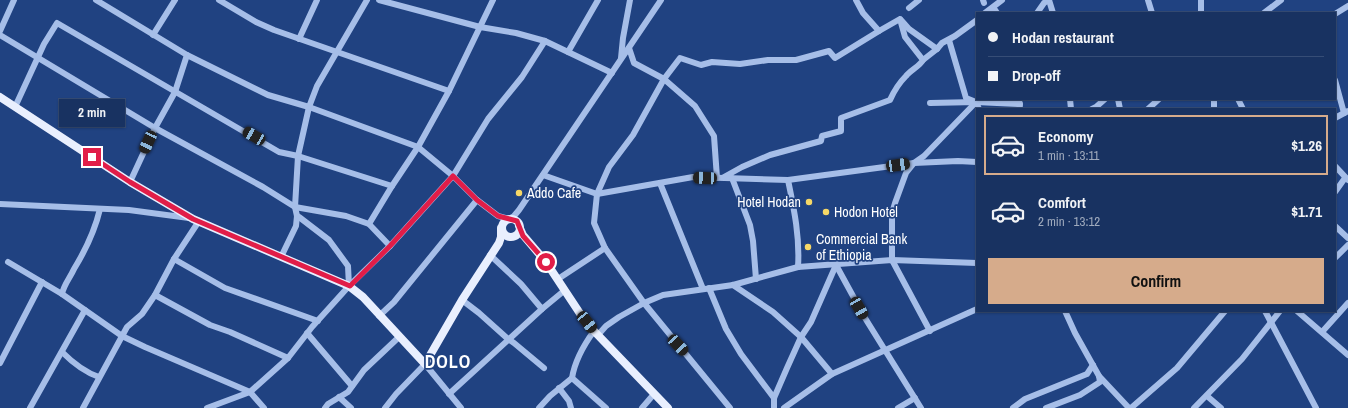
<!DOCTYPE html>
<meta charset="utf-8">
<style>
:root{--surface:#183261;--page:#253e6a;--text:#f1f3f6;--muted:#9faabd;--line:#364d76;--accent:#d6ab8b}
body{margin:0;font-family:"Archivo Narrow",sans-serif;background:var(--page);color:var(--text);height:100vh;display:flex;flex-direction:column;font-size:15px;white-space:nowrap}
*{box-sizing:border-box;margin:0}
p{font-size:13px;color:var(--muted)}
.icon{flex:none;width:22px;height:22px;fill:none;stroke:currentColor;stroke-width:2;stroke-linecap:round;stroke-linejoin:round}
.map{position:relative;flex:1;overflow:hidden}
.drawer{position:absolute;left:976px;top:108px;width:360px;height:204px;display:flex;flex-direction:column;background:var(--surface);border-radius:0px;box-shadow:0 1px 3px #0004,0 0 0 1px var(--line)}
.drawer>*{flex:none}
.guide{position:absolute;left:976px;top:12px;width:360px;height:88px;border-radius:0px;box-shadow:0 1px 3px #0004,0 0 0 1px var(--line);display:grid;align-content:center;height:88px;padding:0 12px;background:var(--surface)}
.end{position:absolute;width:18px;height:18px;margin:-9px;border:5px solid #e11d48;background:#fff;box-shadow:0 0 0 2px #fff}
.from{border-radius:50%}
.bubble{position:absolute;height:28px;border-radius:0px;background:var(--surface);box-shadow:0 1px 3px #0004,0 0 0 1px var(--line);font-size:13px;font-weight:700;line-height:28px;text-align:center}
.car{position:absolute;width:12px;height:24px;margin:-12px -6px;border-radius:5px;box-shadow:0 0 3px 1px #0007;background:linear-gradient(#222 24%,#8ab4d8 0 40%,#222 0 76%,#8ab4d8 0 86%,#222 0)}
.guide b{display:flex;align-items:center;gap:14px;height:38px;font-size:15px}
.guide b+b{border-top:1px solid var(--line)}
.guide i{width:10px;height:10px;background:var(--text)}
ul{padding:7px 0 0;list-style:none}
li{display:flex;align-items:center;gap:12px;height:60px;margin:0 8px 6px;padding:0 4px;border:2px solid transparent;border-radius:0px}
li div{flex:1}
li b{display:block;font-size:15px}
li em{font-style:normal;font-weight:700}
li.selected{border-color:var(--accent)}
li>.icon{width:36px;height:36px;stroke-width:1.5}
.primary-button{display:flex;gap:8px;margin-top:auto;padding:8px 12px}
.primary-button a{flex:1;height:46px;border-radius:0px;background:var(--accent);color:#111;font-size:16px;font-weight:700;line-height:46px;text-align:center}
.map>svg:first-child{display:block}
</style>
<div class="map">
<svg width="1348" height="408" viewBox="0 0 1348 408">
<rect width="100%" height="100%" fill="#204281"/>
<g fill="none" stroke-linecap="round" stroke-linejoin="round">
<g stroke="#a6bee8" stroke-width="6">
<polyline points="96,0 187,55 268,95 309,107 418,147 453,176 477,200 498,216 509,219 514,216 519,210 661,0"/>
<polyline points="219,0 256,22 274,30 449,91"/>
<polyline points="379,0 480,27 516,33 545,41 612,73"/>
<polyline points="983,0 984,3"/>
<polyline points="1049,0 1053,13"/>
<polyline points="1148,0 1152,13"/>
<polyline points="1201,0 1201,13"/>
<polyline points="909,8 919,0"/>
<polyline points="985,13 1002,0"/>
<polyline points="989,13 995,10 997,13"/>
<polyline points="1037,13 1044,3 1048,0"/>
<polyline points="1264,13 1281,0"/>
<polyline points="1335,14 1348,6"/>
<polyline points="901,20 909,29 937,49 942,43 955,36 977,20"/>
<polyline points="0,31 14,0"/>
<polyline points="0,35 155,128 263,187 295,207 346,216 369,224 390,246"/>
<polyline points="153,35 175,0"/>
<polyline points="299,39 317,0"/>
<polyline points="949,40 966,98 976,102 979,109"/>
<polyline points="629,48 634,63 664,79 680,58 701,65 712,62 740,64 768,60 796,60 829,51 835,58 879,31 863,13 856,0"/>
<polyline points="568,52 598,0"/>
<polyline points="621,58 623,38 630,0"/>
<polyline points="923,60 937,49"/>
<polyline points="1335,80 1344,113"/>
<polyline points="1019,99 1020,109"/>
<polyline points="1070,99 1071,109"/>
<polyline points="1118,99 1120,109"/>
<polyline points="1214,99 1214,109"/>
<polyline points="1238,99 1243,109"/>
<polyline points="930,103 976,102 1020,104"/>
<polyline points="15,107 44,44 57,23 279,152 298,156 392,186"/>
<polyline points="1092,109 1096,107 1105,99"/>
<polyline points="1148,109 1159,99"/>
<polyline points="1335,118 1348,111"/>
<polyline points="1335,166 1348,180"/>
<polyline points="543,175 597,194 693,177 788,180 914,163 958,161 977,162"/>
<path d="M 724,177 L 742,167 L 770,155 L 821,141 L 822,136 L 841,131 L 841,118 L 890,100 C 894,91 899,83 906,76 C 911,70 920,66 923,60 L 905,37 L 900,19 L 879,31"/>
<polyline points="717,178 714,136 695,106 664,79 633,135 609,167 597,194 594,223 605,248 644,303 730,408"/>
<polyline points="732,178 750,225 753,241 756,279"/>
<path d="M 788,180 C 794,209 800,237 798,267"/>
<polyline points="130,182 155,128 175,92 187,55"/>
<polyline points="660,183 703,289"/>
<polyline points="1335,192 1345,178"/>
<polyline points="0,204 129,210 189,218"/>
<polyline points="297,216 299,217 329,240 348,266 349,286"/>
<polyline points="369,224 392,186 418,147 449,91 493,0"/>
<polyline points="1335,226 1348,238"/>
<polyline points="490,255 521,284 542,309 565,290"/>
<polyline points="281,257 296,226 297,216 295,207 298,156 309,107 317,86 367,0"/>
<polyline points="1335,258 1348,245"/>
<polyline points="174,259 225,288 318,321"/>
<polyline points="8,262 62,294 122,336 145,347 250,392 264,408"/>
<polyline points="836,265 865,318 921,408"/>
<polyline points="558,279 605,248"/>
<polyline points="733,285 773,312 801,337 832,374"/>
<polyline points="709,288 726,329 741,354 774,398"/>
<path d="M 62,294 C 64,284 70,278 74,269 C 85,251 95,230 100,209"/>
<polyline points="155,295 210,325 230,332 288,358"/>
<polyline points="462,300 479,313 508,339 514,343 544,368"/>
<polyline points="1065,311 1075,333 1099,376 1129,408"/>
<polyline points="1265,311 1316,408"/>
<polyline points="1297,311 1348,355"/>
<polyline points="379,316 394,302 477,200"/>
<polyline points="930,331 892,260 892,213 895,203 906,173 914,163 924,156 979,99"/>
<polyline points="1322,332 1348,303"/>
<polyline points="307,333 352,386"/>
<polyline points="598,335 606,326 619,317 644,303 663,295 733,285 798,267 892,260 977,263"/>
<path d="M 62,352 C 73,363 84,372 99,377"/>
<polyline points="0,363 42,282"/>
<polyline points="572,378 606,408"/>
<polyline points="559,388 569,401 571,408"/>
<polyline points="449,394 542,309"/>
<polyline points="1207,396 1221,408"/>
<polyline points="339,397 351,408"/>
<polyline points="30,408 85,310"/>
<polyline points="83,408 127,327 142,314 155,295 174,259 199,221"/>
<polyline points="207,408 250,392 288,358 312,327 349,286 390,246 453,176 488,119 522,77 545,41"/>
<polyline points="325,408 328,404 348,392 364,370 399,337"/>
<polyline points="385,408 396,394 425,364 461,408"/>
<path d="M 539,408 L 550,396 L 572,378 C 575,360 583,346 594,331"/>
<polyline points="642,408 654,394"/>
<polyline points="774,408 774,398 787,368 801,337 811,322 836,265"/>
<polyline points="784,408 832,374 977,309"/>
<polyline points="898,408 915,398"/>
<polyline points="1013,408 1025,399 1087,374 1093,365"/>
<polyline points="1046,408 1080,395 1100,382 1099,376"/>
<polyline points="1131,408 1177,368 1225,311"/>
<polyline points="1194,408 1242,359 1280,311"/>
</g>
<g stroke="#e9effe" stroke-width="8">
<polyline points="0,97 130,182 193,219 349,286 363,297 425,364 462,300 499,243 501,237 501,228"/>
<circle cx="511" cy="228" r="9"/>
<polyline points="519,226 523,235 546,262 581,315 594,331 668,408"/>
</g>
</g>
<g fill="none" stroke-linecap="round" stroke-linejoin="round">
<polyline stroke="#e11d48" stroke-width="5" points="92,157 130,182 193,219 350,286 390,246 453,176 477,200 498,216 517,221 523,236 546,262"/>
</g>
<g fill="#f6d867" stroke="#204281" stroke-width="1.5">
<circle cx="519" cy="193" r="4"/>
<circle cx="809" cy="202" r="4"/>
<circle cx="826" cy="212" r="4"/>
<circle cx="808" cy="247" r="4"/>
</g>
<g text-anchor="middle" stroke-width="3.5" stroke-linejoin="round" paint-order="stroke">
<g font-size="14" fill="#fff" stroke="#204281" text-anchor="start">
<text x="527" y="198">Addo Cafe</text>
<text x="801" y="207" text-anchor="end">Hotel Hodan</text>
<text x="834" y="217">Hodon Hotel</text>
<text x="816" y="244">Commercial Bank<tspan x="816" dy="16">of Ethiopia</tspan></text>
</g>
<g font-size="18" font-weight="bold" letter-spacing="1" fill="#fff" stroke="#204281">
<text x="448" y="368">DOLO</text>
</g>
</g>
</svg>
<i class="end from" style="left:546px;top:262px"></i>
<i class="end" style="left:92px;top:157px"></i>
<div class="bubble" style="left:59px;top:99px;width:66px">2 min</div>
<i class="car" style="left:254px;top:136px;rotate:300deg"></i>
<i class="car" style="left:148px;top:142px;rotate:205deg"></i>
<i class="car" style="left:898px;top:165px;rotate:82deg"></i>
<i class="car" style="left:705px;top:178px;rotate:272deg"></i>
<i class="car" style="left:859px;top:308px;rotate:150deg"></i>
<i class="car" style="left:587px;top:322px;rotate:141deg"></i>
<i class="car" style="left:678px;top:345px;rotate:137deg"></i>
<div class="guide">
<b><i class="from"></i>Hodan restaurant</b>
<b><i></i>Drop-off</b>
</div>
<section class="drawer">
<ul>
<li class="selected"><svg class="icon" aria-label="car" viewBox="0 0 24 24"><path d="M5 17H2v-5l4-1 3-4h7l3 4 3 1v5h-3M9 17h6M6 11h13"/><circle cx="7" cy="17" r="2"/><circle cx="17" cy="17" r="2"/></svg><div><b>Economy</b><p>1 min · 13:11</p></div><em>$1.26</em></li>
<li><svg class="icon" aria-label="car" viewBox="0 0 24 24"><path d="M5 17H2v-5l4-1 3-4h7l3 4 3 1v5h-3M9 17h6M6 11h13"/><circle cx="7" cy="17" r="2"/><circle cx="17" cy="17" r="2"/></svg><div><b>Comfort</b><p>2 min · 13:12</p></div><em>$1.71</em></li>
</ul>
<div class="primary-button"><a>Confirm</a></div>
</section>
</div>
